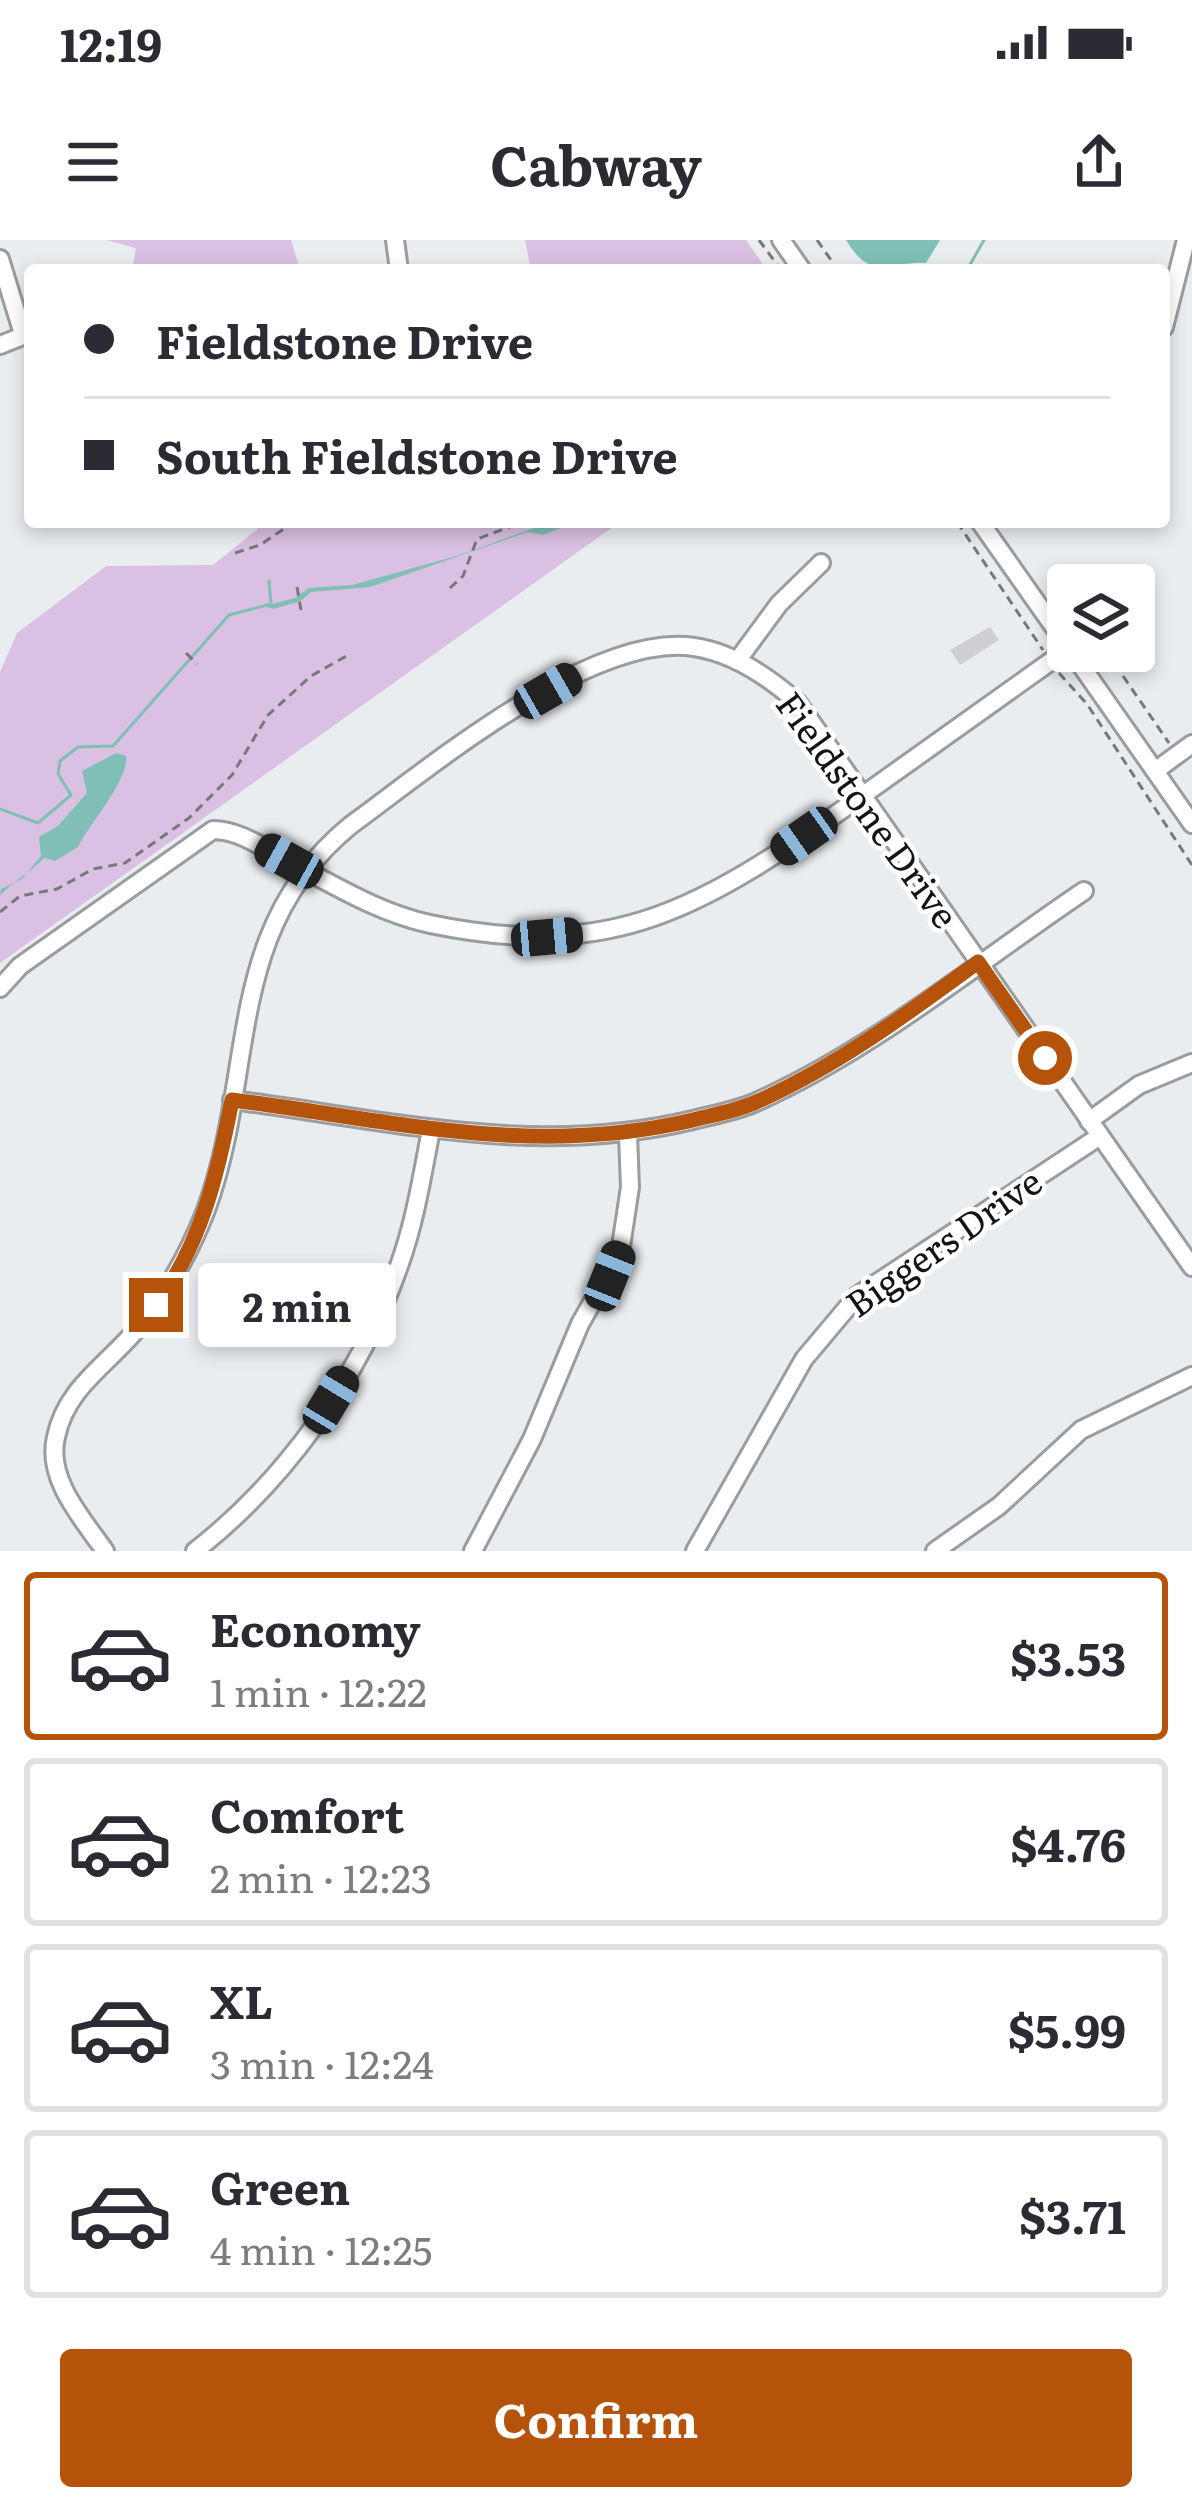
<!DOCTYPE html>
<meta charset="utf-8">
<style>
:root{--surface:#fff;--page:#f7f7f7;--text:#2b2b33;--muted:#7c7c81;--line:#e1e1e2;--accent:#b45309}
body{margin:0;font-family:Literata,serif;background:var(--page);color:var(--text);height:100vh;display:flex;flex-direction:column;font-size:45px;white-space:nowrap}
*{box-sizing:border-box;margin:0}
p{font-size:39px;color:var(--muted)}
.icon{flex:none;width:66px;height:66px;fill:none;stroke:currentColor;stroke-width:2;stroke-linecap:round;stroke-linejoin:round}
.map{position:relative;height:1311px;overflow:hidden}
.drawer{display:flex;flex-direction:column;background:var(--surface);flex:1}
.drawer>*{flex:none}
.hud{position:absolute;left:24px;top:24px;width:1146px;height:264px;border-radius:12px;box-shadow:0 6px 18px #0003;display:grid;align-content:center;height:264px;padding:0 60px;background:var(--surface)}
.tools{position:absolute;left:1047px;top:324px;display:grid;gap:24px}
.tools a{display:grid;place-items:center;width:108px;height:108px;border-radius:12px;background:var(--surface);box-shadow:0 6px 18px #0003;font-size:60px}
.end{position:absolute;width:54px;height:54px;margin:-27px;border:15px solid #b45309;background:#fff;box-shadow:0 0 0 6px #fff}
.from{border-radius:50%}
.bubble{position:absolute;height:84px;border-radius:12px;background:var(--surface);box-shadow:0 6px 18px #0003;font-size:39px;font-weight:700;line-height:84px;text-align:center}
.car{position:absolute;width:36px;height:72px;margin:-36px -18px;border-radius:15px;box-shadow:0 0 9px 3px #0007;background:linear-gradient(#222 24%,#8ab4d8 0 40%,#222 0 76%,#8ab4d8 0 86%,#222 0)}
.hud b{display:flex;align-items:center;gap:42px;height:114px;font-size:45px}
.hud b+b{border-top:3px solid var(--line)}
.hud i{width:30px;height:30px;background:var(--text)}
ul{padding:21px 0 0;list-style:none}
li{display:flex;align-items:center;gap:36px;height:168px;margin:0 24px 18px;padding:0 36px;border:6px solid var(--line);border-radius:12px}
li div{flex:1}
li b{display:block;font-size:45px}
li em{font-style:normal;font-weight:700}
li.selected{border-color:var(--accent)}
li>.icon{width:108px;height:108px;stroke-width:1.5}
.primary-button{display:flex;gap:24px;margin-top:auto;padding:24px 60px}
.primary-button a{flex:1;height:138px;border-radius:12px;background:var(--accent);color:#fff;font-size:48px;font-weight:700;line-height:138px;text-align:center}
.status{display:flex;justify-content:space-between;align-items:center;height:84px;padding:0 60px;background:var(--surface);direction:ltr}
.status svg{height:33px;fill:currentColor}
header{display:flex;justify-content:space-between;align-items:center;height:156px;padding:0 60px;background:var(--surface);font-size:54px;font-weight:700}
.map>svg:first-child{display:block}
</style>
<div class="status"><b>12:19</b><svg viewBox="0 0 49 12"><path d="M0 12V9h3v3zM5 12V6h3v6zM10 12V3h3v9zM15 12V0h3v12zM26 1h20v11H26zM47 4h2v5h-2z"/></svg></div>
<header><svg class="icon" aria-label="menu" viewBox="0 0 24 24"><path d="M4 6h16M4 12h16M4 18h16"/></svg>Cabway<svg class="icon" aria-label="share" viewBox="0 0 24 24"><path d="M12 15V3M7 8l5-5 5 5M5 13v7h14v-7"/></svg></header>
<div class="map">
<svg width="1192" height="1311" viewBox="0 0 1192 1311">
<rect width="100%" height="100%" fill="#eaedf0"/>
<g fill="#dac1e3">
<polygon points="106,0 291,0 298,23 294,30 132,30 136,8"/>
<polygon points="525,0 746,0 767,30 531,30"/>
<polygon points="266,282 620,282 0,723 0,432 17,393 106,326 213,325"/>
</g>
<g fill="#7fbfb5">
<path d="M 846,0 L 940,0 L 926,23 C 891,20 872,44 846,0 Z"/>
<polygon points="551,282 576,282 543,295 528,292 370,347 311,352 301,361 273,369 264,366 295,358 309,348 352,345 460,315"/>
<path d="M 116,513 L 126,516 C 129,540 89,584 78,607 L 55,621 L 44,618 C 33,630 5,648 0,656 L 1,649 L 22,639 L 41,616 L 39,597 L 58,586 L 87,553 L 82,531 Z"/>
</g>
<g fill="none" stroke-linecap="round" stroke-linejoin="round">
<g stroke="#7fbfb5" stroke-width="3">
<polyline points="967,30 984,0"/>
<polyline points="0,569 38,583 71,555 58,534 60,521 78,507 113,506 229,375 271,364 269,341"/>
</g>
</g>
<polygon fill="#cfcfd3" points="990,387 999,400 960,425 950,410"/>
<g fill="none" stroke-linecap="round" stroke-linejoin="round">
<g stroke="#9a9c9f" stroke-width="22">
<g id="minor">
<polyline points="395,0 399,30"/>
<polyline points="781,0 802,30"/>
<polyline points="0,19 23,94"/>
<polyline points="1164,87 1186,0"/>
<polyline points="0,105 30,93"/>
<polyline points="980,282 1068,407"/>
<polyline points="1071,411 1192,584"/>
<polyline points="737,421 779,364 821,323"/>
<polyline points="1155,531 1192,504"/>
<path d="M 0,748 L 20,726 L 213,590 C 240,590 265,609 288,621 C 334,645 379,673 430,684 C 617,723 704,665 852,563 C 924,512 996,460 1068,409"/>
<path d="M 232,860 C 389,880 535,918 693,880 C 713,875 735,871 754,863 C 873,810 977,723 1084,651"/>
<polyline points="1089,881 1139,845 1192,823"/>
<path d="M 105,1311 C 82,1278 46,1239 56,1197 C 66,1148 107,1125 137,1089 C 167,1053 189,1014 206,970 C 257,831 223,689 351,585 C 432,526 592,392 694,407 C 734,413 769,437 798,463 L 1192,1027"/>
<path d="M 195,1311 C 285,1241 361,1135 399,1026 C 415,982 422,936 431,890"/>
<polyline points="473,1311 532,1199 580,1084 620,1013 630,947 628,895"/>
<polyline points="695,1311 804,1119 857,1056 1100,896"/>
<polyline points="935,1311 999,1266 1081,1190 1192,1136"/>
</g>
</g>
<g stroke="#76787a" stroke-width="3" stroke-dasharray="9 6" stroke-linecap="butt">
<polyline points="759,0 781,30"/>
<polyline points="817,0 838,30"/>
<polyline points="957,282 1043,410"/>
<polyline points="235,313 260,305 294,282"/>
<polyline points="297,347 301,370"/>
<polyline points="450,348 463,336 477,299 523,282"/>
<polyline points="186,413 197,424"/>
<polyline points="1059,433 1087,464 1192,625"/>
<polyline points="1123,436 1169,503"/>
<polyline points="0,672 20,656 57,649 93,629 125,623 189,578 232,535 268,475 311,436 350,414"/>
</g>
<use href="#minor" stroke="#fff" stroke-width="16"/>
</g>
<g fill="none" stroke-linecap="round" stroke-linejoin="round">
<path stroke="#b45309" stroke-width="15" d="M 156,1065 C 201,1005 218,933 232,860 C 391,880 532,918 693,880 C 713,875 735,871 754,863 C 836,827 907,774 978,722 L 1045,818"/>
</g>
<g text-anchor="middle" stroke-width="9" stroke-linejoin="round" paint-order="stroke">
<g font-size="36" fill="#131415" stroke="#fff">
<text transform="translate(867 570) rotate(54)" y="13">Fieldstone Drive</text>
<text transform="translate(944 1003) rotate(-35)" y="13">Biggers Drive</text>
</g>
</g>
</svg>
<div class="tools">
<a><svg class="icon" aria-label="layers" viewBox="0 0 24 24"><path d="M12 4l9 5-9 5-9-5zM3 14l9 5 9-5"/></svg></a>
</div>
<i class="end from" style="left:1045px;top:818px"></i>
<i class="end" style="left:156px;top:1065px"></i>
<div class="bubble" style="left:198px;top:1023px;width:198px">2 min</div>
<i class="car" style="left:548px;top:451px;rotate:60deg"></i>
<i class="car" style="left:804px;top:596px;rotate:235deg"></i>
<i class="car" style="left:289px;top:621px;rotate:299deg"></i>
<i class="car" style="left:547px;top:697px;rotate:85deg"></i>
<i class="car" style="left:610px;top:1036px;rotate:22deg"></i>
<i class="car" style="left:331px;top:1160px;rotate:31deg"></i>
<div class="hud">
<b><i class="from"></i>Fieldstone Drive</b>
<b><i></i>South Fieldstone Drive</b>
</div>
</div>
<section class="drawer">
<ul>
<li class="selected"><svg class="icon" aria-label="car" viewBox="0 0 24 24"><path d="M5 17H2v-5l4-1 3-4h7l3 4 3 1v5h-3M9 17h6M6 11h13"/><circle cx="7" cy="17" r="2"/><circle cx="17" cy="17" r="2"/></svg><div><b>Economy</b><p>1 min · 12:22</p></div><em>$3.53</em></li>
<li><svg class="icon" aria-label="car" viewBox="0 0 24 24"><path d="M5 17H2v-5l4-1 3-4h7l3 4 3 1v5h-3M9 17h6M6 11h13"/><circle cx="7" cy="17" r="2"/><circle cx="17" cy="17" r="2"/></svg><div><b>Comfort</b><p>2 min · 12:23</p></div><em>$4.76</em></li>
<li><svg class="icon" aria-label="car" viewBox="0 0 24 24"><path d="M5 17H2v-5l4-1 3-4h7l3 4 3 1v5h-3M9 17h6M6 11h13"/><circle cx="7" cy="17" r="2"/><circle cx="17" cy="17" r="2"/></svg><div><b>XL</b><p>3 min · 12:24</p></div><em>$5.99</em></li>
<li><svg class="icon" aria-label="car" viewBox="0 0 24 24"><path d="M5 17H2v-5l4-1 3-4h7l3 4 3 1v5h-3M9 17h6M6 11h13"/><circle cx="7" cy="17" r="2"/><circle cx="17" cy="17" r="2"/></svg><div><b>Green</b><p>4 min · 12:25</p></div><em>$3.71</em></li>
</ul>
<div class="primary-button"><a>Confirm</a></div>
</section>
